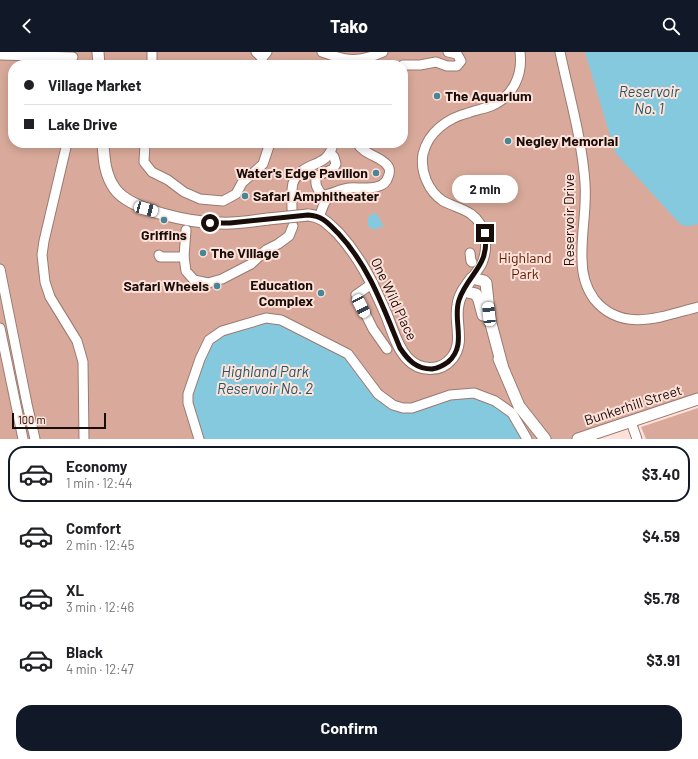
<!DOCTYPE html>
<meta charset="utf-8">
<style>
:root{--surface:#fff;--page:#f2f2f2;--text:#202124;--muted:#757577;--line:#e0e0e0;--accent:#111827}
body{margin:0;font-family:Barlow,sans-serif;background:var(--page);color:var(--text);height:100vh;display:flex;flex-direction:column;font-size:15px;white-space:nowrap}
*{box-sizing:border-box;margin:0}
p{font-size:13px;color:var(--muted)}
.icon{flex:none;width:22px;height:22px;fill:none;stroke:currentColor;stroke-width:2;stroke-linecap:round;stroke-linejoin:round}
.map{position:relative;height:387px;overflow:hidden}
.side{display:flex;flex-direction:column;background:var(--surface);flex:1}
.side>*{flex:none}
.top-card{position:absolute;left:8px;top:8px;width:400px;height:88px;border-radius:16px;box-shadow:0 2px 10px #0003;display:grid;align-content:center;height:88px;padding:0 16px;background:var(--surface)}
.scale{position:absolute;left:12px;bottom:10px;width:94px;box-sizing:border-box;padding-left:4px;border:2px solid #190d09;border-top:0;font-size:11px;line-height:14px;white-space:nowrap;color:#190d09;-webkit-text-stroke:3px #fee1d8;paint-order:stroke}
.end{position:absolute;width:18px;height:18px;margin:-9px;border:5px solid #190d09;background:#fff;box-shadow:0 0 0 2px #fff}
.from{border-radius:50%}
.bubble{position:absolute;height:28px;border-radius:14px;background:var(--surface);box-shadow:0 2px 10px #0003;font-size:13px;font-weight:700;line-height:28px;text-align:center}
.car{position:absolute;width:12px;height:24px;margin:-12px -6px;border-radius:5px;box-shadow:0 0 3px 1px #0007;background:linear-gradient(#fff 24%,#345 0 40%,#fff 0 76%,#345 0 86%,#fff 0)}
.top-card b{display:flex;align-items:center;gap:14px;height:38px;font-size:15px}
.top-card b+b{border-top:1px solid var(--line)}
.top-card i{width:10px;height:10px;background:var(--text)}
ul{padding:7px 0 0;list-style:none}
li{display:flex;align-items:center;gap:12px;height:56px;margin:0 8px 6px;padding:0 8px;border:2px solid transparent;border-radius:16px}
li div{flex:1}
li b{display:block;font-size:15px}
li em{font-style:normal;font-weight:700}
li.selected{border-color:var(--accent)}
li>.icon{width:36px;height:36px;stroke-width:1.5}
.cta{display:flex;gap:8px;margin-top:auto;padding:8px 16px}
.cta a{flex:1;height:46px;border-radius:16px;background:var(--accent);color:#fff;font-size:16px;font-weight:700;line-height:46px;text-align:center}
header{display:flex;justify-content:space-between;align-items:center;height:52px;padding:0 16px;background:var(--accent);color:#fff;font-size:18px;font-weight:700}
.map>svg:first-child{display:block}
</style>
<header><svg class="icon" aria-label="back" viewBox="0 0 24 24"><path d="M15 5l-7 7 7 7"/></svg>Tako<svg class="icon" aria-label="search" viewBox="0 0 24 24"><circle cx="10" cy="10" r="6"/><path d="M15 15l6 6"/></svg></header>
<div class="map">
<svg width="698" height="387" viewBox="0 0 698 387">
<rect width="100%" height="100%" fill="#fee1d8"/>
<g fill="#d9aa9b" fill-rule="evenodd">
<path d="M 0,0 L 698,0 L 698,347 L 578,387 L 0,387 ZM 13,13 L 403,13 L 403,91 L 13,91 Z"/>
<polygon points="698,356 698,387 646,387 641,375"/>
</g>
<g fill="#85c9de">
<path d="M 585,0 L 698,0 L 698,172 C 690,174 686,176 679,171 L 617,103 L 614,97 Z"/>
<polygon points="374,161 377,162 384,175 380,175 374,178 368,174 368,165"/>
<polygon points="276,269 341,301 398,357 459,344 478,345 506,359 523,387 203,387 193,358 191,343 206,298 217,285 258,270"/>
</g>
<g fill="none" stroke-linecap="round" stroke-linejoin="round">
<g stroke="#9a7a70" stroke-width="11">
<g id="minor">
<polyline points="256,0 262,6 267,0"/>
<path d="M 322,0 C 347,9 357,11 383,0"/>
<path d="M 560,0 C 569,43 582,87 585,131 C 587,157 581,181 582,207 C 582,221 586,236 594,247 C 622,282 663,264 698,255"/>
<polyline points="0,3 73,5"/>
<polyline points="152,13 152,0"/>
<polyline points="403,13 420,13 436,10 447,14 457,14 461,9 457,2 448,0"/>
<polyline points="67,91 44,189 42,203 45,230 50,245 77,289 83,310 84,387"/>
<polyline points="145,91 144,110 152,120 168,128 184,140 200,147 223,149 236,142 242,131 263,112 270,91"/>
<path d="M 330,101 L 334,105 L 336,112 L 333,117 L 317,124 C 314,132 317,136 322,143 C 332,143 339,137 349,136 C 361,135 384,140 388,125 C 390,121 390,116 387,113 C 380,104 364,103 357,91"/>
<path d="M 292,157 C 292,149 291,139 293,131 C 302,107 329,118 333,91"/>
<polyline points="319,165 324,152 329,143"/>
<polyline points="470,201 471,209 472,210"/>
<polyline points="159,203 160,205 184,205 186,219 194,228 208,231 222,227 251,212 266,198 278,192 289,184 293,174"/>
<polyline points="184,205 186,178"/>
<polyline points="0,217 27,352 35,387"/>
<path d="M 472,226 C 475,221 480,216 482,211 C 489,194 486,173 471,162 C 462,156 452,154 443,149 C 428,139 420,119 423,102 C 428,80 448,66 468,61 C 475,58 484,57 491,54 C 513,45 523,23 520,0"/>
<polyline points="373,231 356,243 373,277 387,297"/>
<polyline points="0,276 23,387"/>
<polyline points="631,370 637,387"/>
<polyline points="199,387 188,351 188,342 200,307 209,288 222,279 266,266 281,268 348,302 378,342 393,353 403,356 412,356 450,343 474,341 495,349 512,361 527,387"/>
</g>
</g>
<g stroke="#9a7a70" stroke-width="13">
<g id="major">
<polyline points="98,0 99,13"/>
<path d="M 103,91 C 104,108 105,123 115,137 C 131,159 193,171 220,171 C 236,172 252,169 268,167"/>
<path d="M 308,163 C 322,164 328,172 338,181 C 360,205 373,232 386,262 C 392,276 396,294 407,306 C 419,319 440,321 452,306 C 465,290 454,270 458,253 C 459,243 466,234 472,226 L 484,229 L 486,231 L 490,268 L 502,313"/>
<polyline points="463,239 476,242 479,248 483,263"/>
<polyline points="499,307 519,354 545,387"/>
<polyline points="578,387 698,347"/>
</g>
</g>
<use href="#minor" stroke="#fff" stroke-width="9"/>
<use href="#major" stroke="#fff" stroke-width="11"/>
<g stroke="#9a7a70" stroke-width="13" stroke-linecap="butt">
<polyline id="major-bridge" points="268,167 308,163"/>
</g>
<use href="#major-bridge" stroke="#fff" stroke-width="11"/>
</g>
<g fill="none" stroke-linecap="round" stroke-linejoin="round">
<path stroke="#190d09" stroke-width="5" d="M 210,171 L 230,171 L 308,163 C 323,164 328,171 338,181 C 369,214 383,255 400,296 C 408,308 416,317 432,317 C 438,316 444,313 448,310 C 468,293 452,268 459,248 C 468,221 490,215 485,181"/>
</g>
<g fill="#458698" stroke="#fee1d8" stroke-width="1.5">
<circle cx="437" cy="44" r="4"/>
<circle cx="508" cy="89" r="4"/>
<circle cx="376" cy="121" r="4"/>
<circle cx="245" cy="144" r="4"/>
<circle cx="164" cy="168" r="4"/>
<circle cx="203" cy="201" r="4"/>
<circle cx="217" cy="234" r="4"/>
<circle cx="321" cy="241" r="4"/>
</g>
<g text-anchor="middle" stroke-width="4" stroke-linejoin="round" paint-order="stroke">
<g font-size="14" font-weight="bold" fill="#190d09" stroke="#fee1d8" text-anchor="start">
<text x="445" y="49">The Aquarium</text>
<text x="516" y="94">Negley Memorial</text>
<text x="368" y="126" text-anchor="end">Water's Edge Pavilion</text>
<text x="253" y="149">Safari Amphitheater</text>
<text x="164" y="188" text-anchor="middle">Griffins</text>
<text x="211" y="206">The Village</text>
<text x="313" y="238" text-anchor="end">Education<tspan x="313" dy="16">Complex</tspan></text>
<text x="209" y="239" text-anchor="end">Safari Wheels</text>
</g>
<g font-size="14" fill="#190d09" stroke="#fee1d8">
<text transform="translate(569 168) rotate(-90)" y="5">Reservoir Drive</text>
<text transform="translate(394 247) rotate(65)" y="5">One Wild Place</text>
<text transform="translate(633 353) rotate(-18)" y="5">Bunkerhill Street</text>
</g>
<g font-size="14" fill="#5d1900" stroke="#fee1d8">
<text x="525" y="211">Highland<tspan x="525" dy="16">Park</tspan></text>
</g>
<g font-size="15" font-style="italic" fill="#1f5867" stroke="#fee1d8">
<text x="649" y="45">Reservoir<tspan x="649" dy="17">No. 1</tspan></text>
<text x="265" y="325">Highland Park<tspan x="265" dy="17">Reservoir No. 2</tspan></text>
</g>
</g>
</svg>
<div class="scale">100 m</div>
<i class="end from" style="left:210px;top:171px"></i>
<i class="end" style="left:485px;top:181px"></i>
<div class="bubble" style="left:452px;top:123px;width:66px">2 min</div>
<i class="car" style="left:146px;top:157px;rotate:105deg"></i>
<i class="car" style="left:361px;top:254px;rotate:153deg"></i>
<i class="car" style="left:489px;top:262px;rotate:354deg"></i>
<div class="top-card">
<b><i class="from"></i>Village Market</b>
<b><i></i>Lake Drive</b>
</div>
</div>
<section class="side">
<ul>
<li class="selected"><svg class="icon" aria-label="car" viewBox="0 0 24 24"><path d="M5 17H2v-5l4-1 3-4h7l3 4 3 1v5h-3M9 17h6M6 11h13"/><circle cx="7" cy="17" r="2"/><circle cx="17" cy="17" r="2"/></svg><div><b>Economy</b><p>1 min · 12:44</p></div><em>$3.40</em></li>
<li><svg class="icon" aria-label="car" viewBox="0 0 24 24"><path d="M5 17H2v-5l4-1 3-4h7l3 4 3 1v5h-3M9 17h6M6 11h13"/><circle cx="7" cy="17" r="2"/><circle cx="17" cy="17" r="2"/></svg><div><b>Comfort</b><p>2 min · 12:45</p></div><em>$4.59</em></li>
<li><svg class="icon" aria-label="car" viewBox="0 0 24 24"><path d="M5 17H2v-5l4-1 3-4h7l3 4 3 1v5h-3M9 17h6M6 11h13"/><circle cx="7" cy="17" r="2"/><circle cx="17" cy="17" r="2"/></svg><div><b>XL</b><p>3 min · 12:46</p></div><em>$5.78</em></li>
<li><svg class="icon" aria-label="car" viewBox="0 0 24 24"><path d="M5 17H2v-5l4-1 3-4h7l3 4 3 1v5h-3M9 17h6M6 11h13"/><circle cx="7" cy="17" r="2"/><circle cx="17" cy="17" r="2"/></svg><div><b>Black</b><p>4 min · 12:47</p></div><em>$3.91</em></li>
</ul>
<div class="cta"><a>Confirm</a></div>
</section>
